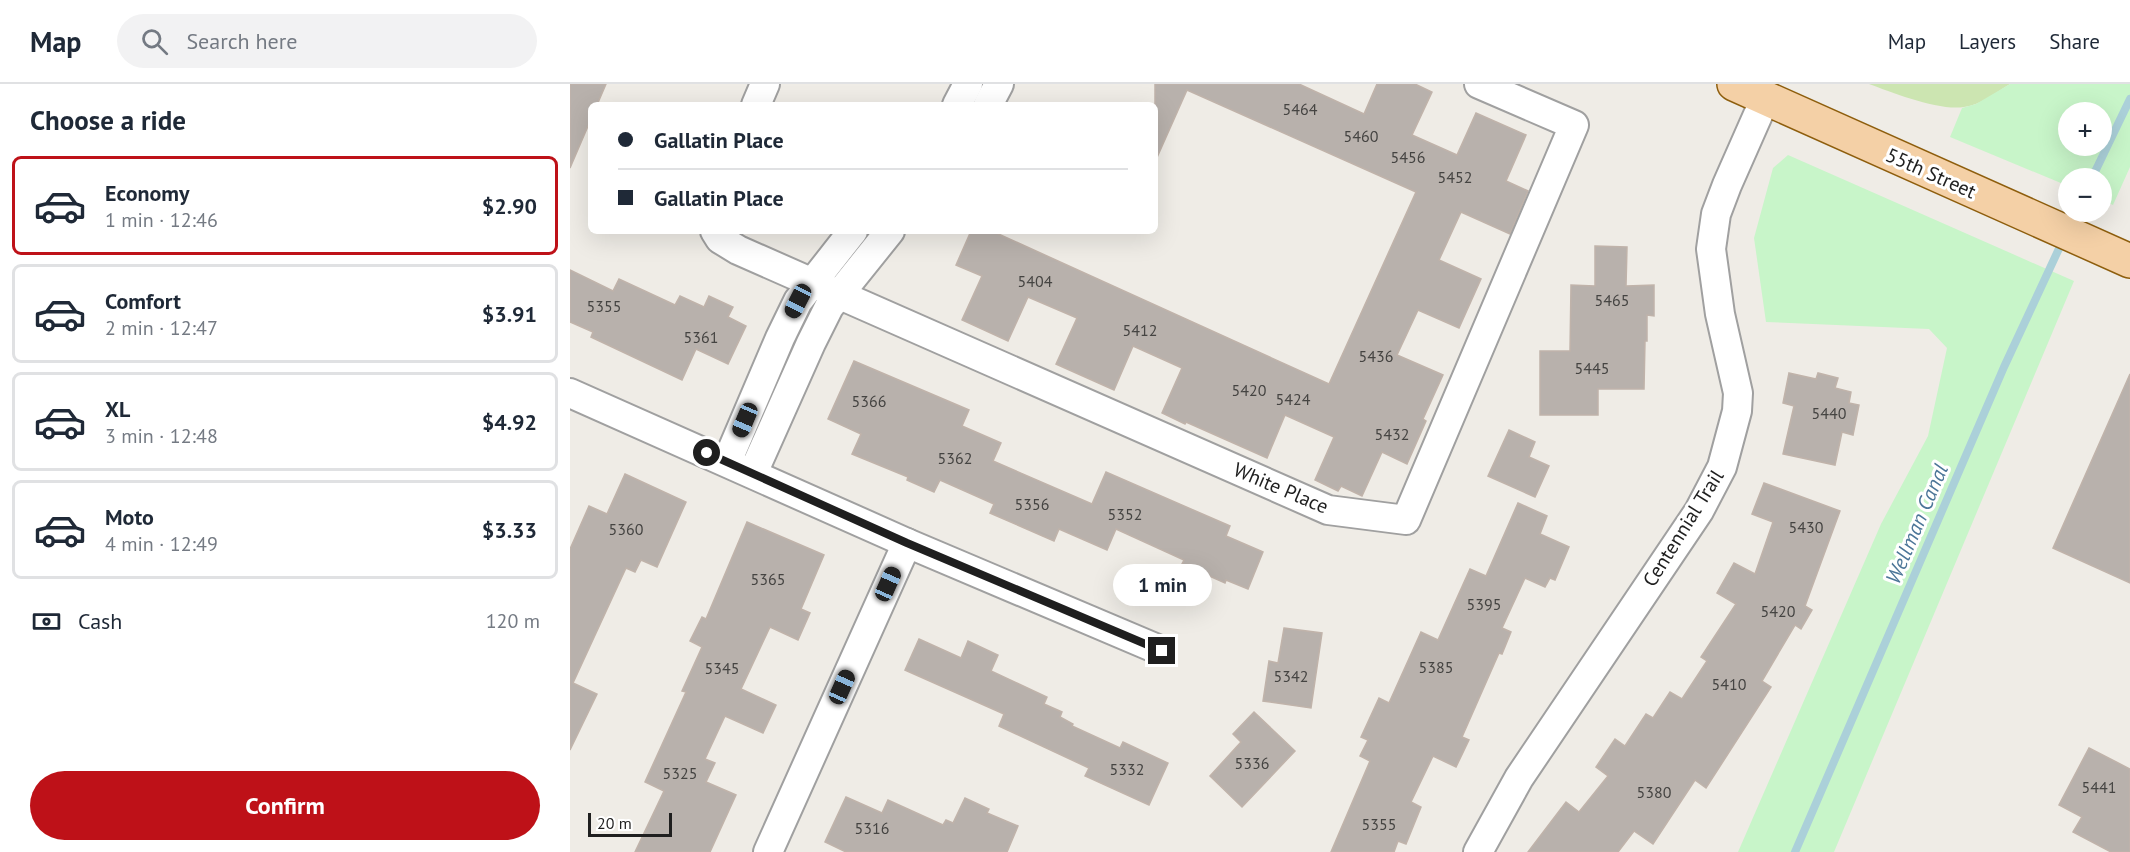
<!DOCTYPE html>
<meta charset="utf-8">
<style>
:root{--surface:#fff;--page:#f2f2f3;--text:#1f2937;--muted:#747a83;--line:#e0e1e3;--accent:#be1118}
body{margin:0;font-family:"PT Sans",sans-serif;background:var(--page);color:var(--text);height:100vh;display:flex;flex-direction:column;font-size:22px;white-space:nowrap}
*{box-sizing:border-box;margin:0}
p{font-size:20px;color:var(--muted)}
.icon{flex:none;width:33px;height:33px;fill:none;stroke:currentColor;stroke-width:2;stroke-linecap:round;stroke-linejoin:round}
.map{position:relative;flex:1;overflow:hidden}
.drawer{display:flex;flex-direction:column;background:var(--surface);width:570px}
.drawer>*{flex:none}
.banner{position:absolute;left:18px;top:18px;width:570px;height:132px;border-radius:9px;box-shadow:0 6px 24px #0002;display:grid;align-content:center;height:132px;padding:0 30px;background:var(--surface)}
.buttons{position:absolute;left:1488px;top:18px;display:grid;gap:12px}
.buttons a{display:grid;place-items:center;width:54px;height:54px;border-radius:50%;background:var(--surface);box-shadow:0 6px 24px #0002;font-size:30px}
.scale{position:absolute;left:18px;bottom:15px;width:84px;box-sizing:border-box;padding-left:6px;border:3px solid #1f1f1f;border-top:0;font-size:16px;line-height:21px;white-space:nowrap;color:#1f1f1f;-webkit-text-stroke:4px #fff;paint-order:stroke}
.end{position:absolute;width:27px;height:27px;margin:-14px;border:8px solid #1f1f1f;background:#fff;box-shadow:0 0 0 3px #fff}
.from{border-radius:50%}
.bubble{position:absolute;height:42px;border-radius:21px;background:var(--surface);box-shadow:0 6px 24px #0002;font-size:20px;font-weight:700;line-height:42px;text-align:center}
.car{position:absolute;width:18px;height:36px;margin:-18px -9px;border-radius:8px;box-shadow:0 0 4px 2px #0007;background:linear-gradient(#222 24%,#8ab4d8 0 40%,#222 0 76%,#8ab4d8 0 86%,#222 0)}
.banner b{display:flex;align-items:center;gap:21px;height:57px;font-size:22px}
.banner b+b{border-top:2px solid var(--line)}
.banner i{width:15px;height:15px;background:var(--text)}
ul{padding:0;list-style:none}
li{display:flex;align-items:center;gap:18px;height:99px;margin:0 12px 9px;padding:0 18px;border:3px solid var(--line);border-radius:9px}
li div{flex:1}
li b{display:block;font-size:22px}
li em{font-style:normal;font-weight:700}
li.active{border-color:var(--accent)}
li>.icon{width:54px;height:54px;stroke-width:1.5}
h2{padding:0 30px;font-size:27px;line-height:72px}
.pay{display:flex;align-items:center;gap:15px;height:66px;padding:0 30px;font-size:22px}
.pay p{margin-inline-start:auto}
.primary-button{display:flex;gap:12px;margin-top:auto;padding:12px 30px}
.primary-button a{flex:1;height:69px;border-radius:36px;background:var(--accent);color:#fff;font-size:24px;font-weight:700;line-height:69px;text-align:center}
header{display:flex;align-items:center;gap:36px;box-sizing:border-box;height:84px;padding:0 30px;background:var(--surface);border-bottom:2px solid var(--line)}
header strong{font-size:28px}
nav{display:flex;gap:33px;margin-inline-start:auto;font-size:21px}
.search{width:420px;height:54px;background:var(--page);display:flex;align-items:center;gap:15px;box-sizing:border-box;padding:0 21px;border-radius:33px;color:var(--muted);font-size:22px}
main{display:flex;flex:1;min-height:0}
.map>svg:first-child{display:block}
</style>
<header>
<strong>Map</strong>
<div class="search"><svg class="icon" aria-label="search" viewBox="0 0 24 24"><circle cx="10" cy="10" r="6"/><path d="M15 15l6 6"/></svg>Search here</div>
<nav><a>Map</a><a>Layers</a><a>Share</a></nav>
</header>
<main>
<section class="drawer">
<h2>Choose a ride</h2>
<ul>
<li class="active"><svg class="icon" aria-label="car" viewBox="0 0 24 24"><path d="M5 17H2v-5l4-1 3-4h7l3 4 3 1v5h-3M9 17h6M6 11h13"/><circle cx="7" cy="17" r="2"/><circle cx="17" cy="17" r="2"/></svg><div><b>Economy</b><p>1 min · 12:46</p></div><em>$2.90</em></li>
<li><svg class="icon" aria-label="car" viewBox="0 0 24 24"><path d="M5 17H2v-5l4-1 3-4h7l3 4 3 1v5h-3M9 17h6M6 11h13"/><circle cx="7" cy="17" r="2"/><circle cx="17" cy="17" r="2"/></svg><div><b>Comfort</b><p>2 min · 12:47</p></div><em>$3.91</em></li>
<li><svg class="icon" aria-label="car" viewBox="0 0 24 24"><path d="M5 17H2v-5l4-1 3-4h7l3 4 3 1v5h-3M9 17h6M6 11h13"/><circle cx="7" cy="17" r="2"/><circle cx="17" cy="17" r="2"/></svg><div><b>XL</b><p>3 min · 12:48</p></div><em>$4.92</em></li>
<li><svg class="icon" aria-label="car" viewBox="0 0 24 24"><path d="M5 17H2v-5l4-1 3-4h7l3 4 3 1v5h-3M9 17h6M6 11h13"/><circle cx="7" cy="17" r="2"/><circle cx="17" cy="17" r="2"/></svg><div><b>Moto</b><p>4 min · 12:49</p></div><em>$3.33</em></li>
</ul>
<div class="pay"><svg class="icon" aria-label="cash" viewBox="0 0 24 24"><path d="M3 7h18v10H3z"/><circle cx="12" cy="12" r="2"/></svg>Cash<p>120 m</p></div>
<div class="primary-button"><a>Confirm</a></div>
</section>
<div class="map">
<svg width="1560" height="768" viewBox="0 0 1560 768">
<rect width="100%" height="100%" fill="#efece6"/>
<path fill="#cce5b1" d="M 1299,0 L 1440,0 C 1426,8 1411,21 1394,23 C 1369,27 1323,9 1299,0 Z"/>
<g fill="#c8f5c9" fill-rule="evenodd">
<path d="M 1440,0 L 1560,0 L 1560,83 L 1543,121 L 1532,116 L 1532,94 L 1498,94 L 1498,102 L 1380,53 L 1392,24 L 1406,20 ZM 1498,28 L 1532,28 L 1532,62 L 1498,62 Z"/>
<polygon points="1218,71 1504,197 1264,768 1168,768 1311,440 1358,352 1377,264 1359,245 1196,238 1184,154 1203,84"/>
</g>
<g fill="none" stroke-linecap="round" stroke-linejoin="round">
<g stroke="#abd0d9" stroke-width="8">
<polyline points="1522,94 1560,15"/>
<polyline points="1499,144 1507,128"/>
<polyline points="1225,768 1434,283 1493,156"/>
</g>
</g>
<g fill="#b8b1ac" stroke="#c0b3aa" stroke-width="1.5">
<polygon points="0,0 36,0 27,21 21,21 21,35 0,84"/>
<polygon points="585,0 729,0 794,30 807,0 845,0 862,8 842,51 887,71 906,29 956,51 936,97 958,107 940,150 891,128 869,176 911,195 889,244 848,226 827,271 873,291 853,335 856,337 837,380 812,368 792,412 771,402 768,407 745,396 764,353 715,331 697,374 616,338 615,340 592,329 612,284 563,262 544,306 486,280 507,234 458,213 438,257 392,236 412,192 386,181 401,147 422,147 759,300 846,108 617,6 585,78"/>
<polygon points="1025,162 1057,163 1056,202 1084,201 1084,232 1077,231 1077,257 1075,257 1074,305 1028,305 1028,331 970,331 970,267 1000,267 1001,201 1025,202"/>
<polygon points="0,186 43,207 49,195 105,221 110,212 134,223 139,212 163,223 158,233 176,242 158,280 126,265 112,296 21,253 23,248 0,238"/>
<polygon points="284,277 399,326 392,342 431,359 423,377 522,420 536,388 660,442 656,452 693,468 678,505 656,496 655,499 612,480 614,476 546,445 537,466 489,445 484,457 420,429 424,420 370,396 364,408 337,396 338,393 282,370 291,350 258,335"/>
<polygon points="1219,289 1246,295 1248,289 1268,294 1265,304 1281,308 1279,319 1289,321 1283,351 1272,348 1265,381 1213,370 1224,322 1213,319"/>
<polygon points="1560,290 1560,499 1483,464"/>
<polygon points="939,346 965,358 959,373 979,382 965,413 918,392"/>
<polygon points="55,390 116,418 87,483 71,476 65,488 56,484 3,599 27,610 0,666 0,465 19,422 37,430"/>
<polygon points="1194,399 1270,427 1235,522 1242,526 1231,545 1225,541 1192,597 1201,603 1136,704 1125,696 1083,760 1064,747 1048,768 958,768 996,718 1009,728 1038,692 1026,683 1045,655 1055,662 1076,630 1083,634 1100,608 1112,615 1137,577 1131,573 1166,520 1147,509 1164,479 1185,490 1203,438 1182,430"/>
<polygon points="948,419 977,432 970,450 999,463 985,496 980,494 975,503 955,494 932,544 941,548 932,570 929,569 892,653 899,656 886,683 863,672 841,718 851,723 836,760 828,757 824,768 761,768 800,677 790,672 798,656 791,653 809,614 819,619 851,548 868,556 900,485 916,492"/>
<polygon points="177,438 254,471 231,525 240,529 228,556 200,543 171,605 206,621 193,649 155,632 135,675 145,679 136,698 166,711 140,768 65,768 94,707 75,698 116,608 112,607 132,563 120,557 132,533 136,535"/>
<polygon points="714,544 752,549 741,624 693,617 699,577 708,579"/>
<polygon points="349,555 391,574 398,557 428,571 421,587 477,613 474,620 492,628 490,633 503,640 502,642 550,664 553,658 598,679 579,721 515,692 519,684 429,642 434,630 335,586"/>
<polygon points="684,628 725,667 672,723 640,692 671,658 663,650"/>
<polygon points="1519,664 1560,685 1560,768 1541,768 1503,748 1512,733 1489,721"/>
<polygon points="276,713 312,729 318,716 373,741 376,736 383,739 395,714 419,725 417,729 448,742 437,768 276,768 255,758"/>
</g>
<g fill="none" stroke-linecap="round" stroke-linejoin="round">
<g stroke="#a0a0a0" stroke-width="32">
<g id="minor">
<polyline points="186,21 195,0"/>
<polyline points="387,21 398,0"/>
<polyline points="418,21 429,0"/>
<polyline points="145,147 150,155 168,166 758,426 836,436 1004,41 909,0"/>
<polyline points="0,309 337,459 592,567"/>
<polyline points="157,378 210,254 228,217 283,147"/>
<polyline points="183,389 241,259 259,223 320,147"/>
<polyline points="198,768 337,459"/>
<polyline points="908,768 949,694 1129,427 1152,383 1167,327 1168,309 1150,230 1141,165 1146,130 1157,101 1195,15"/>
</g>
</g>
<g stroke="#8e5e0d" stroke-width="36">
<polyline id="major" points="1164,0 1560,177"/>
</g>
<use href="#minor" stroke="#fff" stroke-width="28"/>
<use href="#major" stroke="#f4d0a6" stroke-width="33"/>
</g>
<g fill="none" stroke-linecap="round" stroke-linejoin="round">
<polyline stroke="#1f1f1f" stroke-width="8" points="137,369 337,459 592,567"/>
</g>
<g text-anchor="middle" stroke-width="6" stroke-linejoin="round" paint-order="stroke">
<g font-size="16" fill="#454442">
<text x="730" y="31">5464</text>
<text x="791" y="58">5460</text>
<text x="838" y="79">5456</text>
<text x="885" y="99">5452</text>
<text x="465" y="203">5404</text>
<text x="1042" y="222">5465</text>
<text x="34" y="228">5355</text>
<text x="570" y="252">5412</text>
<text x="131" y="259">5361</text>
<text x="806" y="278">5436</text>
<text x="1022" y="290">5445</text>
<text x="679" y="312">5420</text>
<text x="723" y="321">5424</text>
<text x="299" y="323">5366</text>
<text x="1259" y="335">5440</text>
<text x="822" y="356">5432</text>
<text x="385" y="380">5362</text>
<text x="462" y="426">5356</text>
<text x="555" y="436">5352</text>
<text x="1236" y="449">5430</text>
<text x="56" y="451">5360</text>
<text x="198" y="501">5365</text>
<text x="914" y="526">5395</text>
<text x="1208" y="533">5420</text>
<text x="866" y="589">5385</text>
<text x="152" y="590">5345</text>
<text x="721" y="598">5342</text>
<text x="1159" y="606">5410</text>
<text x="682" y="685">5336</text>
<text x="557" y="691">5332</text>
<text x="110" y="695">5325</text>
<text x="1529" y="709">5441</text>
<text x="1084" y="714">5380</text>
<text x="809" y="746">5355</text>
<text x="302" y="750">5316</text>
</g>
<g font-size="20" fill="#1f1f1f" stroke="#fff">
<text transform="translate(1361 89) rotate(24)" y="7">55th Street</text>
<text transform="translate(711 404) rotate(23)" y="7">White Place</text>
<text transform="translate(1113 444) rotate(-58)" y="7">Centennial Trail</text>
</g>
<g font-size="21" font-style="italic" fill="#4c7698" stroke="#fff">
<text transform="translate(1347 440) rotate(-67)" y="7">Wellman Canal</text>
</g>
</g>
</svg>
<div class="buttons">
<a>+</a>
<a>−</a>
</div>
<div class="scale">20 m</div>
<i class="end from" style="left:137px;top:369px"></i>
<i class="end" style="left:592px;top:567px"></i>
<div class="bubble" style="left:543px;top:480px;width:99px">1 min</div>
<i class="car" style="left:228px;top:217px;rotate:207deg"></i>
<i class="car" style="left:175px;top:336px;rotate:203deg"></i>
<i class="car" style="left:318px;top:500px;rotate:24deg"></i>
<i class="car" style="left:272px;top:603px;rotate:24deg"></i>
<div class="banner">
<b><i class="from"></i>Gallatin Place</b>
<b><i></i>Gallatin Place</b>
</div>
</div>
</main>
